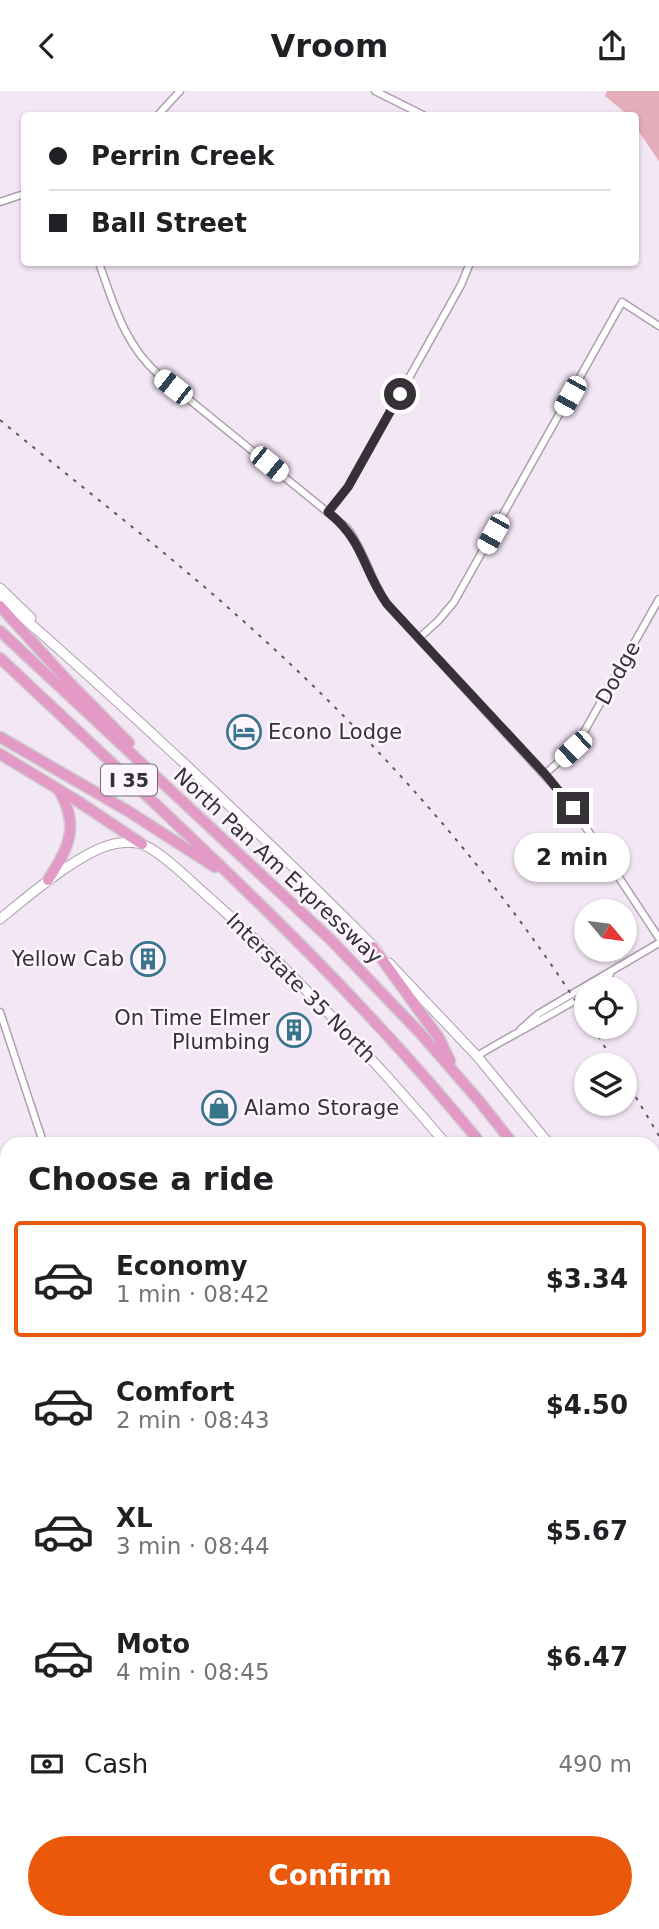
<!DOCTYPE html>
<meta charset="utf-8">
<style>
:root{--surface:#fff;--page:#f6f6f6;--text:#202124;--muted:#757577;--line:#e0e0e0;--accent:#ea580c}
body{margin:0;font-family:"DejaVu Sans",sans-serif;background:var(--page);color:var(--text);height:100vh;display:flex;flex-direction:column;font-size:26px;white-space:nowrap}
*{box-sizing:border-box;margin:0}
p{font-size:23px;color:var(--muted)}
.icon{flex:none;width:38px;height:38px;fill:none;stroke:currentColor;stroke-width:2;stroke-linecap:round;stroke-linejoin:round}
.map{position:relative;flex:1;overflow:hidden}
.panel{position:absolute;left:0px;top:1046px;width:660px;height:793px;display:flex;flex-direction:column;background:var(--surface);border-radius:21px 21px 0 0;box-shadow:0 2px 5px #0004}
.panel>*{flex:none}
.banner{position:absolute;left:21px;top:21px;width:618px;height:154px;border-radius:7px;box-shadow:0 2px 5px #0004;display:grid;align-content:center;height:154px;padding:0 28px;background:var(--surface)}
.needle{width:46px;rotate:119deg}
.controls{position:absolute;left:574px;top:808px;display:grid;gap:14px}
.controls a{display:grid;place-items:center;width:63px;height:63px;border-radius:50%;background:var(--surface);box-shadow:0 2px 5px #0004;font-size:35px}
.end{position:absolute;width:32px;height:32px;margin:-16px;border:9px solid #363137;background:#fff;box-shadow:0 0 0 4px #fff}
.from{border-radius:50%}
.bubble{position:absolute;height:49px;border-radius:24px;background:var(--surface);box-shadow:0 2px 5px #0004;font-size:23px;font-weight:600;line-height:49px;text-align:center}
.car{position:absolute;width:21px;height:42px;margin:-21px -10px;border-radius:9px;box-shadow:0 0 5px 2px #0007;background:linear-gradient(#fff 24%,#345 0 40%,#fff 0 76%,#345 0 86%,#fff 0)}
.banner b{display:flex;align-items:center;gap:24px;height:66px;font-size:26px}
.banner b+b{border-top:2px solid var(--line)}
.banner i{width:18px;height:18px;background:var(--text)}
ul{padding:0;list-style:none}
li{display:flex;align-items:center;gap:21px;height:116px;margin:0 14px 10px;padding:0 14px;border:4px solid transparent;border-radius:7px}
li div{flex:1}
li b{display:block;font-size:26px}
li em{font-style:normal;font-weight:600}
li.on{border-color:var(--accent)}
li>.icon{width:63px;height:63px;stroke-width:1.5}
h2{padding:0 28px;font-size:32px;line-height:84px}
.pay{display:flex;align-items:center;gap:18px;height:77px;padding:0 28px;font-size:26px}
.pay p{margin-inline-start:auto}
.action{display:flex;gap:14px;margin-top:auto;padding:14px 28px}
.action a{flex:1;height:80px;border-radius:42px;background:var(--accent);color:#fff;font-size:28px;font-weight:600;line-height:80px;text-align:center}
header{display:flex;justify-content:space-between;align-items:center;height:91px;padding:0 28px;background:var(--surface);font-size:32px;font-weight:600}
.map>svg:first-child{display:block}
</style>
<header><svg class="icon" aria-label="back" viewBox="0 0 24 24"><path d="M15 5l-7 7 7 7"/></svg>Vroom<svg class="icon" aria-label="share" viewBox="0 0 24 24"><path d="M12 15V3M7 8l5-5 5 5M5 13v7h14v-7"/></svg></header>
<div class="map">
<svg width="659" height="1838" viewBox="0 0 659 1838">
<rect width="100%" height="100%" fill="#f4e7f5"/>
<polygon fill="#e4adba" points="607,0 659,0 659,70 635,35 635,24 628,24 605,5"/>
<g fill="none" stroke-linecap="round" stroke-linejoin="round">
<polyline stroke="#c6c6fd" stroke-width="2" points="0,1333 7,1365"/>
<g stroke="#ada0ae" stroke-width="9">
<g id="minor">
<polyline points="375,0 423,24"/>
<polyline points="158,24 180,0"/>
<polyline points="0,111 24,103"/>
<path d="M 99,172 C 114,214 124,253 159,284 L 347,437 C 365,460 370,489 387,513 L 569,711 L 659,847"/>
<polyline points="328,421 348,396 461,194 470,172"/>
<polyline points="419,547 438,530 454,511 622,211 659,235"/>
<polyline points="545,683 573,658 580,648 659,508"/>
<polyline points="595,898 610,883"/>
<polyline points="0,921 44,1054"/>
<polyline points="521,938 538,923 659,852"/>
<path d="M 477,965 C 513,943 550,925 586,903"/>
<polyline points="653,1594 659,1584"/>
<polyline points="653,1618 659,1637"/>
<polyline points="653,1801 659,1790"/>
<polyline points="196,1832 196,1838"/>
<polyline points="398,1838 402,1832"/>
<polyline points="514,1838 518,1832"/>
<polyline points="632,1838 635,1832"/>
</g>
</g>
<g stroke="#ada0ae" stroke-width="11">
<g id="secondary">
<polyline points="0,497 31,527"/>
<path d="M 0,506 C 129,619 256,737 377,859"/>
<path d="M 0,828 C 26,807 87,754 120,752 C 126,751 135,751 141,753 C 158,758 190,789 204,802 C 292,879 371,965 447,1054"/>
<polyline points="389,872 477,965 550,1054"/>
<polyline points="653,1208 659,1218"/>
<polyline points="653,1368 659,1380"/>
<polyline points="0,1458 7,1487"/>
<polyline points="85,1832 86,1838"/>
</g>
</g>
<g stroke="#cfcecf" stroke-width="13">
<g id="motorway">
<polyline points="0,515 67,589 129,652"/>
<polyline points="0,540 331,849 421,943 480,1011 514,1054"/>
<path d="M 0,567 C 166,724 338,876 482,1054"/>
<polyline points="0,646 128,720 215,776"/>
<polyline points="0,663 76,709 142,753"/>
<path d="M 48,789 C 68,757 80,737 60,701"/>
<polyline points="373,856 439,947 450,970"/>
<polyline points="653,1259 659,1271"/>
<polyline points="653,1307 659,1319"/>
</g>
</g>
<use href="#minor" stroke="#fff" stroke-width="6"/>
<use href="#secondary" stroke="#fff" stroke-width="9"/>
<use href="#motorway" stroke="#e49ac7" stroke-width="10"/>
<g stroke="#5f5860" stroke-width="2" stroke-dasharray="3.5 7" stroke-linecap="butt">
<path d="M 0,329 C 80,395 164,459 241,528 C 373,645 491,777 586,926"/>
<polyline points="593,936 616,975"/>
<polyline points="625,988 659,1045"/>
</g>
</g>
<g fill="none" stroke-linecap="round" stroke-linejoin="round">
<path stroke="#363137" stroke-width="9" d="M 400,303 L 348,396 L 328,421 C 365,451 362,478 387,513 L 545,683 L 573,717"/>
</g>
<defs>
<g id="hotel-ring" transform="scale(1.75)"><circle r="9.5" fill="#fef6ff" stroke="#38748b" stroke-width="1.5"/><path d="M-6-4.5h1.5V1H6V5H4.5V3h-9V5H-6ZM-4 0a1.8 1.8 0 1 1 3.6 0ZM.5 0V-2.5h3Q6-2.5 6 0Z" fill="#38748b"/></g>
<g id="building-ring" transform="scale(1.75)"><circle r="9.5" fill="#fef6ff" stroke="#38748b" stroke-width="1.5"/><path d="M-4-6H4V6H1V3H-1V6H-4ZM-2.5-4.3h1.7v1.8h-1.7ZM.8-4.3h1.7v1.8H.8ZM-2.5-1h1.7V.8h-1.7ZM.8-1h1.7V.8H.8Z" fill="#38748b"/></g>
<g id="shop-ring" transform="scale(1.75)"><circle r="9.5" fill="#fef6ff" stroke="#38748b" stroke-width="1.5"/><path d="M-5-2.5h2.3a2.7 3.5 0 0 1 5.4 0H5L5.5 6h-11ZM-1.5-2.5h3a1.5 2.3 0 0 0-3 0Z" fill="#38748b"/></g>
</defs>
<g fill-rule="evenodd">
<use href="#hotel-ring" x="244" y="641"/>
<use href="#building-ring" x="148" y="868"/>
<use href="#building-ring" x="294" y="939"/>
<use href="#shop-ring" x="219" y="1017"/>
</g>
<g text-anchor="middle" stroke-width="5" stroke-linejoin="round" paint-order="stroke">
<rect fill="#fef6ff" stroke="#726c73" stroke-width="2" x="101" y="673.5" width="56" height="31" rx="5"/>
<g font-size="19" font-weight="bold" fill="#363137">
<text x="129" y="696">I 35</text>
</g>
<g font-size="21" fill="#363137" stroke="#fef6ff">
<text transform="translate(618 582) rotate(-61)" y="7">Dodge</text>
<text transform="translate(278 775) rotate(43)" y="7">North Pan Am Expressway</text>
<text transform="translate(301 897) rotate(45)" y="7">Interstate 35 North</text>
</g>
<g font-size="21" fill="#363137" stroke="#fef6ff" text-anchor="start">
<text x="268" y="648">Econo Lodge</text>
<text x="124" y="875" text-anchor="end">Yellow Cab</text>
<text x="270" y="934" text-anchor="end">On Time Elmer<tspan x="270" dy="24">Plumbing</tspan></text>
<text x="244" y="1024">Alamo Storage</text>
</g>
</g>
</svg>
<div class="controls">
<a><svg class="needle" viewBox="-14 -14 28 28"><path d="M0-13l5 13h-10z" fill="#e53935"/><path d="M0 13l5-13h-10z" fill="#757577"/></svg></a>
<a><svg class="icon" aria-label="locate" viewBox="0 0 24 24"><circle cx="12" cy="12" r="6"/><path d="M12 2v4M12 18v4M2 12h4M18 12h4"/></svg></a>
<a><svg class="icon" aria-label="layers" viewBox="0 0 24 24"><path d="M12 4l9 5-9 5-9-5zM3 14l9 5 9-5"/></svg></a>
</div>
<i class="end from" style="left:400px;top:303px"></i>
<i class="end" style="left:573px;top:717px"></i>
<div class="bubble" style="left:514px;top:742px;width:116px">2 min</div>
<i class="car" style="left:173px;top:296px;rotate:308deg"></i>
<i class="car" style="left:570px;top:305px;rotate:209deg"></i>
<i class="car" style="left:269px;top:373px;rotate:129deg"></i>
<i class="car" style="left:493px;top:443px;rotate:209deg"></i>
<i class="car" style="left:573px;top:658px;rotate:227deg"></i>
<div class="banner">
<b><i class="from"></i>Perrin Creek</b>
<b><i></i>Ball Street</b>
</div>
<section class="panel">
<h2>Choose a ride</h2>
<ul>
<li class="on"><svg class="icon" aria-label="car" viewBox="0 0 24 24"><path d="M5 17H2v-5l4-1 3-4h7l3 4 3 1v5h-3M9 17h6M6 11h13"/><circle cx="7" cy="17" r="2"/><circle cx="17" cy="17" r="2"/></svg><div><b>Economy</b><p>1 min · 08:42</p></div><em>$3.34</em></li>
<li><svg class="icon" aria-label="car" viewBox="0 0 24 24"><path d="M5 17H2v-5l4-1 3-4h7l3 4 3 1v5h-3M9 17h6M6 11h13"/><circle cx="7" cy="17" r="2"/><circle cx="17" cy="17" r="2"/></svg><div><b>Comfort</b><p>2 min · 08:43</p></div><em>$4.50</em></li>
<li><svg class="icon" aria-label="car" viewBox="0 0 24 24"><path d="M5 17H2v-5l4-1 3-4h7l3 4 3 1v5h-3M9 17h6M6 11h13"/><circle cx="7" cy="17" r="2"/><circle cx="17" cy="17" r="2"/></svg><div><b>XL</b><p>3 min · 08:44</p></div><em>$5.67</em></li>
<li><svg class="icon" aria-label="car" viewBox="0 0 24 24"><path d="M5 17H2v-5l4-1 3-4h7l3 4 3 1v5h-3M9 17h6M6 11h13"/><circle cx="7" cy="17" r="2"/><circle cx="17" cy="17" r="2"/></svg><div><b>Moto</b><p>4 min · 08:45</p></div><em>$6.47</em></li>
</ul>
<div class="pay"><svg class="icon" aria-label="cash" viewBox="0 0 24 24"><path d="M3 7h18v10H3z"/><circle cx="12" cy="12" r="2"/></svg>Cash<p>490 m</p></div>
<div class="action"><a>Confirm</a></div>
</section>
</div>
